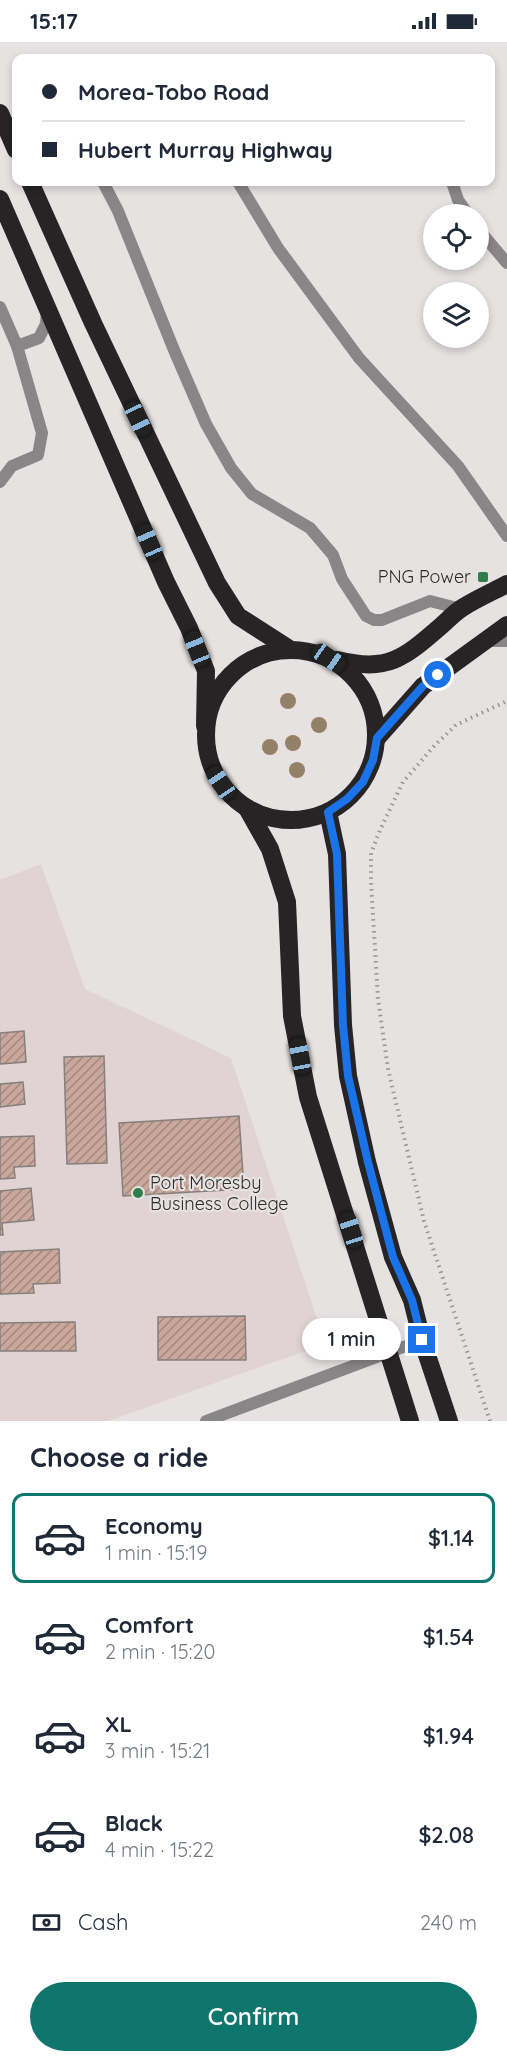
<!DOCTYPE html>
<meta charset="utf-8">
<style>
:root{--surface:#fff;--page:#f6f6f7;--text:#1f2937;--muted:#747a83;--line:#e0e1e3;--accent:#0f766e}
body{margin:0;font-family:Quicksand,sans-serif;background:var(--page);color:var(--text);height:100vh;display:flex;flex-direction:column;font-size:22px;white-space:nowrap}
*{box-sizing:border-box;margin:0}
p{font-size:20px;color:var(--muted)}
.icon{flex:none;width:33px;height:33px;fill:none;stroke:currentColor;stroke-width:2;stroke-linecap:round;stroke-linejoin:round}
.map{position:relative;height:1379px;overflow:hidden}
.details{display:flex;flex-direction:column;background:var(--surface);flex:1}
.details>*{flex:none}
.top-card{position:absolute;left:12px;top:12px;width:483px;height:132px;border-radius:12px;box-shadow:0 3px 9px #0003;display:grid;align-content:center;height:132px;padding:0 30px;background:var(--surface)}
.fabs{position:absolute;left:423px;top:162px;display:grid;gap:12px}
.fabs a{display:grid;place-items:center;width:66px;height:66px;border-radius:50%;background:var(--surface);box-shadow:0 3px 9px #0003;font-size:30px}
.end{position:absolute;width:27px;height:27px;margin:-14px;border:8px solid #1a73e8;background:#fff;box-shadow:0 0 0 3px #fff}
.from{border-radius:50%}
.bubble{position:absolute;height:42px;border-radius:21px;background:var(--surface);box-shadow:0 3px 9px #0003;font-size:20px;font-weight:600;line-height:42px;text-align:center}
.car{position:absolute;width:18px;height:36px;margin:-18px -9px;border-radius:8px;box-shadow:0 0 4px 2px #0007;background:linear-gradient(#222 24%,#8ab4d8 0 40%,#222 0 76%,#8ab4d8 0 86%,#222 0)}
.top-card b{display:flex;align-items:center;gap:21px;height:57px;font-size:22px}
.top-card b+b{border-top:2px solid var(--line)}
.top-card i{width:15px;height:15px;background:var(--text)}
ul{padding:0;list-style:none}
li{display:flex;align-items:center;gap:18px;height:90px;margin:0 12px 9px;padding:0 18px;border:3px solid transparent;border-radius:12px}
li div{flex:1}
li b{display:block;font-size:22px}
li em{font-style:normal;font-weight:600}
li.selected{border-color:var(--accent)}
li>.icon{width:54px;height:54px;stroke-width:1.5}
h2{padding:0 30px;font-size:27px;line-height:72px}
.pay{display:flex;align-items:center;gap:15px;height:66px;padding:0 30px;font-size:22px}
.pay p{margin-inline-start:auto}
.cta{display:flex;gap:12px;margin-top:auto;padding:12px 30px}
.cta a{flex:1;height:69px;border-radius:36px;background:var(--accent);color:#fff;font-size:24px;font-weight:600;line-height:69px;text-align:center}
.status{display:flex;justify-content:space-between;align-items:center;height:42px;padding:0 30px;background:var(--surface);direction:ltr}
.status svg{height:16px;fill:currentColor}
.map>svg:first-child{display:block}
</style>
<div class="status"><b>15:17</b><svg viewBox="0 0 49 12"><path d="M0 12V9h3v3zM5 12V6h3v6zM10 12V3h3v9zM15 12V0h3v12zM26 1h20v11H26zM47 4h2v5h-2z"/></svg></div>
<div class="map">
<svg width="507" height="1379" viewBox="0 0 507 1379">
<defs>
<pattern id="building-hatch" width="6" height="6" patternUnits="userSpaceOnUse" patternTransform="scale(1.5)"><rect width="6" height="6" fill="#c9a79b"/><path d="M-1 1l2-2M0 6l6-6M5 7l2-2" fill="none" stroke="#a4887f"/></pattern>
</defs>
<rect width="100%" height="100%" fill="#e7e2e2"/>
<polygon fill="#e1d3d4" points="41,822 85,947 231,1016 320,1286 311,1307 108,1379 0,1379 0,838"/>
<g fill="url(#building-hatch)" stroke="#84807e" stroke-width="1.5">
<polygon points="24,989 26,1020 0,1022 0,991"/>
<polygon points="104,1014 107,1121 67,1122 64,1015"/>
<polygon points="23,1040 25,1062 0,1065 0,1042"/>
<polygon points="239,1074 244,1147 123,1154 119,1081"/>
<polygon points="34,1094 35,1124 14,1125 15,1136 0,1137 0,1095"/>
<polygon points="31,1146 34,1178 2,1181 3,1193 0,1193 0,1149"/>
<polygon points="59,1207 60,1241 33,1242 34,1251 0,1252 0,1210"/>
<polygon points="245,1274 246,1318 158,1318 158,1275"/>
<polygon points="75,1280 76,1309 0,1309 0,1281"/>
</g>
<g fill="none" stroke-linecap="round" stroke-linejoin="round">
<polyline stroke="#989494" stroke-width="4" stroke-dasharray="1.5 4.5" stroke-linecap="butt" points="490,1379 424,1179 388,1027 378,957 371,840 371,811 380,788 403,740 435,703 456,683 507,659"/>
<polyline stroke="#888687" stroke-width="12" points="485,599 507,599"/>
<g stroke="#888687" stroke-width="12">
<polyline points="103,140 118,169 174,308 206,382 231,426 252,452 310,486 333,513 342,537 366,574 374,578 382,578 430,559 461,567"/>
<polyline points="238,140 278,206 359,316 458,424 507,494"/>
<polyline points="452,140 458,158 468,172"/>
<polyline points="478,187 507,221"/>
<polyline points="0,265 17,304 39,296 46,282 47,268"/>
<polyline points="0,440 12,424 38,413 42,391 17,304"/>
<polyline points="206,1379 422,1298"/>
</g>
<g stroke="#272426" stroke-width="18">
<polyline points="0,71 16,108"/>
<polyline points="30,140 93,281 217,541 238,574 288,606"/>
<polyline points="0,157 166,540 189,586 206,629 205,684"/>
<circle cx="291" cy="693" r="85"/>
<path d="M 337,618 C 388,630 403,617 441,584 C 448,578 454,571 462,566 C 476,557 492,550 507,542"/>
<polyline points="377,696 423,644 507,583"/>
<polyline points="247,766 270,807 287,860 292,974 308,1055 410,1379"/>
<polyline points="328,770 337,812 343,983 348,1034 367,1120 393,1215 412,1258 422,1298 449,1379"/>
</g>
</g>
<g fill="#948066">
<circle cx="288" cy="659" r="8"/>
<circle cx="319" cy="683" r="8"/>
<circle cx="293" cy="701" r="8"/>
<circle cx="270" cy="705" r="8"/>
<circle cx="297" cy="728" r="8"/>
</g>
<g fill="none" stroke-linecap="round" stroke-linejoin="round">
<polyline stroke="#1a73e8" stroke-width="8" points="422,1298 412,1258 393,1215 368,1120 348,1034 343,983 337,812 328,770 347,757 363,740 373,718 377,696 423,644 438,633"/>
</g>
<g fill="#317e4c" stroke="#e7e2e2" stroke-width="2">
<rect x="477" y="529" width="12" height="12" rx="3"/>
<circle cx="138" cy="1151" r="6"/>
</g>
<g text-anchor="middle" stroke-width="4.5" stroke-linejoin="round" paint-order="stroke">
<g font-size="18" fill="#2d2b2b" stroke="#e7e2e2" text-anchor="end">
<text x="471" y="541">PNG Power</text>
<text x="150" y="1147" text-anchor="start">Port Moresby<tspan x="150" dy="21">Business College</tspan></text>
</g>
</g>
</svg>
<div class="fabs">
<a><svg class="icon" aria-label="locate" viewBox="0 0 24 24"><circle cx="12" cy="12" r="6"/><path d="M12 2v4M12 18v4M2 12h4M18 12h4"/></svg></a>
<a><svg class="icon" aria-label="layers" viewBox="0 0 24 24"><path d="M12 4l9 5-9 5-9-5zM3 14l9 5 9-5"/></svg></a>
</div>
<i class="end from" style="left:438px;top:633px"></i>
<i class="end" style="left:422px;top:1298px"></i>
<div class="bubble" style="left:302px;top:1276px;width:99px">1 min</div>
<i class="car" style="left:138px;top:377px;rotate:155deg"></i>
<i class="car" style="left:149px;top:500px;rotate:336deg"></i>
<i class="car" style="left:197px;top:607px;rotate:338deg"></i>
<i class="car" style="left:329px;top:616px;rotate:125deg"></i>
<i class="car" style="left:221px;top:741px;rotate:326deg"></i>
<i class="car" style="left:300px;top:1014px;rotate:349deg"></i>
<i class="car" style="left:351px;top:1188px;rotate:342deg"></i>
<div class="top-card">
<b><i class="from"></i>Morea-Tobo Road</b>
<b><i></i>Hubert Murray Highway</b>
</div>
</div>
<section class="details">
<h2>Choose a ride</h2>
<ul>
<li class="selected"><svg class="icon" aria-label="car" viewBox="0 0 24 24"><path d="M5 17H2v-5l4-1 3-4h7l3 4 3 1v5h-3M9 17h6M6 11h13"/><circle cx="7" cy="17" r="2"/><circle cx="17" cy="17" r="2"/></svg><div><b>Economy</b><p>1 min · 15:19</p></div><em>$1.14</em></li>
<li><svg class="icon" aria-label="car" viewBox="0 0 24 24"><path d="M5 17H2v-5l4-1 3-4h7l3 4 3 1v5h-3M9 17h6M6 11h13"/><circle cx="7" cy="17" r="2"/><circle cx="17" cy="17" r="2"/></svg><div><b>Comfort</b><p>2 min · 15:20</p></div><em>$1.54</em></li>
<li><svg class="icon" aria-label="car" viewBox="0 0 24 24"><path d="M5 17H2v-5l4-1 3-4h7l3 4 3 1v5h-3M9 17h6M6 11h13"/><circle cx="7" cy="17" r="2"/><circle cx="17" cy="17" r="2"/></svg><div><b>XL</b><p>3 min · 15:21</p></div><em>$1.94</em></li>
<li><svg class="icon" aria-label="car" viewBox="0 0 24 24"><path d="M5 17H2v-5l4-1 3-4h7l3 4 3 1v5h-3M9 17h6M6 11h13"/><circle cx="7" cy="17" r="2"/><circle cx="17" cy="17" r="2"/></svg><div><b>Black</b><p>4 min · 15:22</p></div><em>$2.08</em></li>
</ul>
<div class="pay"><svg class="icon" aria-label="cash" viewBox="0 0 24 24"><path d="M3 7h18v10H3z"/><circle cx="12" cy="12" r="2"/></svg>Cash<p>240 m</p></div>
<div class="cta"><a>Confirm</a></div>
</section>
